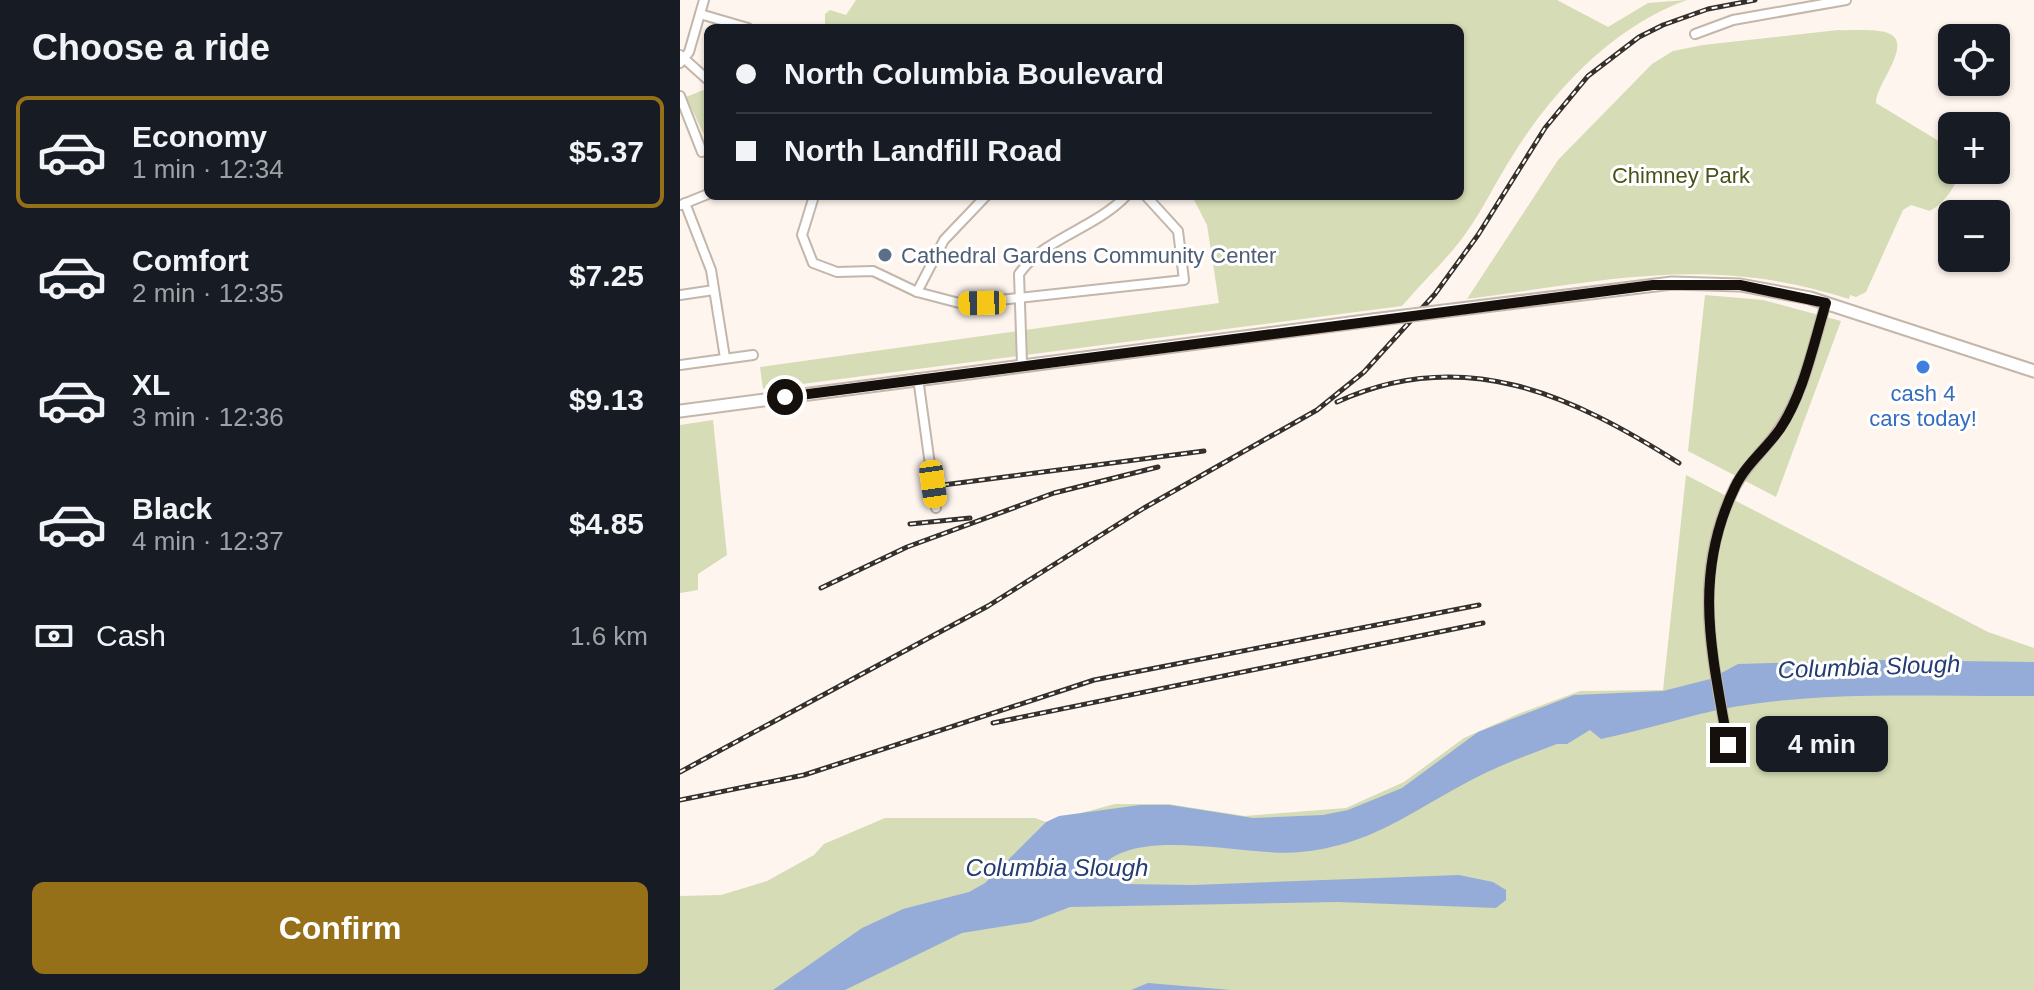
<!DOCTYPE html>
<meta charset="utf-8">
<style>
:root{--surface:#171b24;--page:#20242c;--text:#f1f3f6;--muted:#9ea1a6;--line:#363941;--accent:#966f19}
body{margin:0;font-family:Helvetica,sans-serif;background:var(--page);color:var(--text);height:100vh;display:flex;flex-direction:column;font-size:30px;white-space:nowrap}
*{box-sizing:border-box;margin:0}
p{font-size:26px;color:var(--muted)}
.icon{flex:none;width:44px;height:44px;fill:none;stroke:currentColor;stroke-width:2;stroke-linecap:round;stroke-linejoin:round}
.map{position:relative;flex:1;overflow:hidden}
.drawer{display:flex;flex-direction:column;background:var(--surface);width:680px}
.drawer>*{flex:none}
.banner{position:absolute;left:24px;top:24px;width:760px;height:176px;border-radius:12px;box-shadow:0 2px 6px #0004;display:grid;align-content:center;height:176px;padding:0 32px;background:var(--surface)}
.fabs{position:absolute;left:1258px;top:24px;display:grid;gap:16px}
.fabs a{display:grid;place-items:center;width:72px;height:72px;border-radius:12px;background:var(--surface);box-shadow:0 2px 6px #0004;font-size:40px}
.end{position:absolute;width:36px;height:36px;margin:-18px;border:10px solid #15100c;background:#fff;box-shadow:0 0 0 4px #fff}
.from{border-radius:50%}
.bubble{position:absolute;height:56px;border-radius:12px;background:var(--surface);box-shadow:0 2px 6px #0004;font-size:26px;font-weight:700;line-height:56px;text-align:center}
.car{position:absolute;width:24px;height:48px;margin:-24px -12px;border-radius:10px;box-shadow:0 0 6px 2px #0007;background:linear-gradient(#f5c518 24%,#345 0 40%,#f5c518 0 76%,#345 0 86%,#f5c518 0)}
.banner b{display:flex;align-items:center;gap:28px;height:76px;font-size:30px}
.banner b+b{border-top:2px solid var(--line)}
.banner i{width:20px;height:20px;background:var(--text)}
ul{padding:0;list-style:none}
li{display:flex;align-items:center;gap:24px;height:112px;margin:0 16px 12px;padding:0 16px;border:4px solid transparent;border-radius:12px}
li div{flex:1}
li b{display:block;font-size:30px}
li em{font-style:normal;font-weight:700}
li.current{border-color:var(--accent)}
li>.icon{width:72px;height:72px;stroke-width:1.5}
h2{padding:0 32px;font-size:36px;line-height:96px}
.pay{display:flex;align-items:center;gap:20px;height:88px;padding:0 32px;font-size:30px}
.pay p{margin-inline-start:auto}
.button{display:flex;gap:16px;margin-top:auto;padding:16px 32px}
.button a{flex:1;height:92px;border-radius:12px;background:var(--accent);color:#fff;font-size:32px;font-weight:700;line-height:92px;text-align:center}
main{display:flex;flex:1;min-height:0}
.map>svg:first-child{display:block}
</style>
<main>
<section class="drawer">
<h2>Choose a ride</h2>
<ul>
<li class="current"><svg class="icon" aria-label="car" viewBox="0 0 24 24"><path d="M5 17H2v-5l4-1 3-4h7l3 4 3 1v5h-3M9 17h6M6 11h13"/><circle cx="7" cy="17" r="2"/><circle cx="17" cy="17" r="2"/></svg><div><b>Economy</b><p>1 min · 12:34</p></div><em>$5.37</em></li>
<li><svg class="icon" aria-label="car" viewBox="0 0 24 24"><path d="M5 17H2v-5l4-1 3-4h7l3 4 3 1v5h-3M9 17h6M6 11h13"/><circle cx="7" cy="17" r="2"/><circle cx="17" cy="17" r="2"/></svg><div><b>Comfort</b><p>2 min · 12:35</p></div><em>$7.25</em></li>
<li><svg class="icon" aria-label="car" viewBox="0 0 24 24"><path d="M5 17H2v-5l4-1 3-4h7l3 4 3 1v5h-3M9 17h6M6 11h13"/><circle cx="7" cy="17" r="2"/><circle cx="17" cy="17" r="2"/></svg><div><b>XL</b><p>3 min · 12:36</p></div><em>$9.13</em></li>
<li><svg class="icon" aria-label="car" viewBox="0 0 24 24"><path d="M5 17H2v-5l4-1 3-4h7l3 4 3 1v5h-3M9 17h6M6 11h13"/><circle cx="7" cy="17" r="2"/><circle cx="17" cy="17" r="2"/></svg><div><b>Black</b><p>4 min · 12:37</p></div><em>$4.85</em></li>
</ul>
<div class="pay"><svg class="icon" aria-label="cash" viewBox="0 0 24 24"><path d="M3 7h18v10H3z"/><circle cx="12" cy="12" r="2"/></svg>Cash<p>1.6 km</p></div>
<div class="button"><a>Confirm</a></div>
</section>
<div class="map">
<svg width="1354" height="990" viewBox="0 0 1354 990">
<rect width="100%" height="100%" fill="#fef5ee"/>
<g fill="#d6dcb5">
<path d="M 176,0 L 877,0 L 928,27 L 968,3 L 1007,0 C 934,26 873,90 833,155 C 816,181 804,208 786,233 C 767,260 743,281 722,306 L 83,389 L 80,367 L 539,303 L 527,225 L 512,196 L 780,196 L 780,28 L 145,28 L 145,14 L 150,10 L 166,15 Z"/>
<path d="M 1158,30 C 1173,31 1197,28 1210,34 C 1233,45 1195,85 1196,103 L 1272,149 L 1272,170 L 1282,170 C 1274,187 1267,201 1250,211 L 1231,205 L 1223,210 L 1186,292 L 1176,297 L 1170,295 L 1169,299 C 1030,254 926,281 787,299 L 878,160 L 972,64 L 993,51 L 1023,45 Z"/>
<polygon points="26,89 28,91 28,143 6,97"/>
<polygon points="1025,295 1083,300 1161,321 1096,497 1008,451"/>
<polygon points="33,420 47,555 18,574 18,590 0,593 0,425"/>
<polygon points="1006,475 1308,632 1354,648 1354,990 0,990 0,896 41,895 87,881 134,855 144,844 205,818 355,818 366,822 353,835 401,813 435,804 488,804 565,816 666,808 724,782 784,738 838,714 900,691 983,690"/>
</g>
<g fill="#96acd8">
<path d="M 1199,660 L 1354,662 L 1354,696 C 1254,697 1152,690 1053,707 C 1009,715 966,730 921,739 L 910,730 L 887,744 L 877,744 C 845,756 812,768 782,785 C 725,816 689,845 621,852 C 567,858 457,824 420,868 L 445,884 L 513,885 L 779,875 L 813,882 L 826,890 L 826,900 L 816,908 L 658,902 L 390,907 L 351,922 L 282,933 L 165,990 L 93,990 L 182,928 L 223,909 L 289,892 L 305,883 L 366,822 L 379,816 L 460,805 L 490,805 L 573,818 L 643,815 L 668,810 L 722,788 L 798,732 L 894,695 L 983,691 L 1030,679 L 1058,664 Z"/>
<polygon points="468,983 551,990 451,990"/>
</g>
<g fill="none" stroke-linecap="round" stroke-linejoin="round">
<g stroke="#c3b6aa" stroke-width="12">
<g id="minor">
<polyline points="20,14 68,28"/>
<polyline points="1015,34 1053,20 1166,0"/>
<polyline points="0,55 28,80"/>
<polyline points="0,63 9,52 24,0"/>
<polyline points="0,96 22,152"/>
<polyline points="134,196 122,235 133,263 157,272 193,271 237,292 283,304 504,280 498,231 466,196"/>
<polyline points="5,203 31,270 45,358"/>
<polyline points="1,205 28,194"/>
<polyline points="237,292 264,240 306,196"/>
<polyline points="0,295 34,290"/>
<path d="M 342,364 L 339,274 C 364,238 414,229 446,196"/>
<polyline points="0,365 73,355"/>
<polyline points="238,378 256,508"/>
<path d="M 1048,745 C 1032,654 1011,575 1055,487 C 1066,465 1086,449 1099,429 C 1124,393 1133,345 1146,303"/>
</g>
</g>
<g stroke="#c3b6aa" stroke-width="15">
<g id="major">
<polyline points="764,311 992,283 1060,285 1130,298 1354,371"/>
<polyline points="0,411 693,320"/>
</g>
</g>
<use href="#minor" stroke="#fff" stroke-width="8"/>
<use href="#major" stroke="#fff" stroke-width="11"/>
<g stroke="#35302b" stroke-width="5">
<g id="rail">
<path d="M 657,402 C 783,344 891,395 999,463"/>
<polyline points="263,485 524,451"/>
<polyline points="230,524 290,518"/>
<polyline points="141,588 227,547 374,493 478,467"/>
<polyline points="313,723 803,623"/>
<polyline points="0,772 308,606 464,508 637,410 684,372 755,294 798,235 865,128 908,76 959,37 983,25 1028,9 1075,0"/>
<polyline points="0,800 124,775 414,680 799,605"/>
</g>
</g>
<use href="#rail" stroke="#fff" stroke-width="2" stroke-dasharray="6" stroke-linecap="butt"/>
<g stroke="#c3b6aa" stroke-width="15" stroke-linecap="butt">
<polyline id="major-bridge" points="693,320 764,311"/>
</g>
<use href="#major-bridge" stroke="#fff" stroke-width="11"/>
</g>
<g fill="none" stroke-linecap="round" stroke-linejoin="round">
<path stroke="#15100c" stroke-width="10" d="M 105,397 L 973,285 L 1060,285 L 1146,303 C 1133,345 1124,393 1100,429 C 1086,449 1065,465 1055,487 C 1012,576 1032,653 1048,745"/>
</g>
<circle fill="#5c6f8a" stroke="#fff" stroke-width="3" cx="205" cy="255" r="8"/>
<circle fill="#3f7fe0" stroke="#fff" stroke-width="3" cx="1243" cy="367" r="8"/>
<g text-anchor="middle" stroke-width="6" stroke-linejoin="round" paint-order="stroke">
<g font-size="22" fill="#4c5119" stroke="#fff">
<text x="1001" y="183">Chimney Park</text>
</g>
<g font-size="22" fill="#4e5e75" stroke="#fff" text-anchor="start">
<text x="221" y="263">Cathedral Gardens Community Center</text>
</g>
<g font-size="22" fill="#366cbe" stroke="#fff">
<text x="1243" y="401">cash 4<tspan x="1243" dy="25">cars today!</tspan></text>
</g>
<g font-size="24" font-style="italic" fill="#243c72" stroke="#fff">
<text transform="translate(1189 667) rotate(-2)" y="8">Columbia Slough</text>
<text x="377" y="876">Columbia Slough</text>
</g>
</g>
</svg>
<div class="fabs">
<a><svg class="icon" aria-label="locate" viewBox="0 0 24 24"><circle cx="12" cy="12" r="6"/><path d="M12 2v4M12 18v4M2 12h4M18 12h4"/></svg></a>
<a>+</a>
<a>−</a>
</div>
<i class="end from" style="left:105px;top:397px"></i>
<i class="end" style="left:1048px;top:745px"></i>
<div class="bubble" style="left:1076px;top:716px;width:132px">4 min</div>
<i class="car" style="left:302px;top:303px;rotate:269deg"></i>
<i class="car" style="left:253px;top:484px;rotate:172deg"></i>
<div class="banner">
<b><i class="from"></i>North Columbia Boulevard</b>
<b><i></i>North Landfill Road</b>
</div>
</div>
</main>
